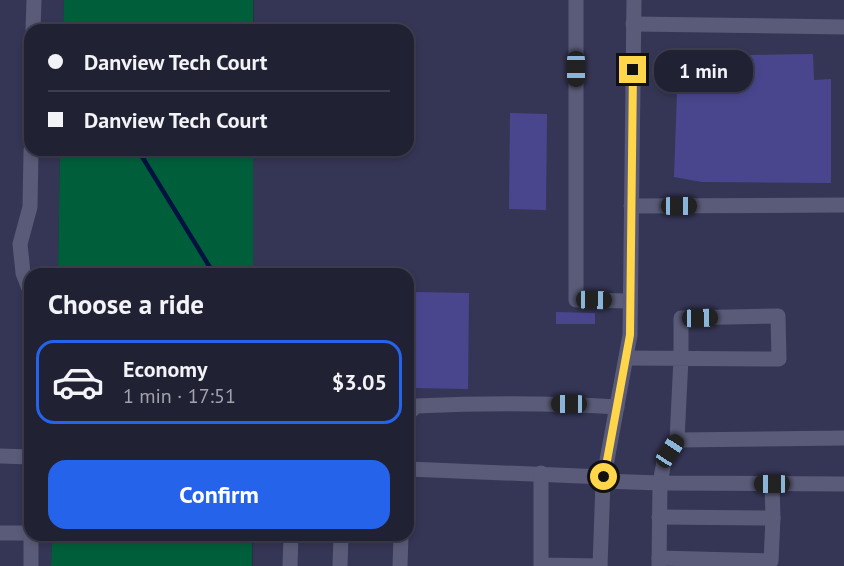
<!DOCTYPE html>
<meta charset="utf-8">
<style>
:root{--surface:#212134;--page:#29293c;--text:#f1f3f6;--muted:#a2a3ac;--line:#3e3e4f;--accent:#2563eb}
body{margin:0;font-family:"PT Sans",sans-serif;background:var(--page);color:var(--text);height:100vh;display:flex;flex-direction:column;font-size:22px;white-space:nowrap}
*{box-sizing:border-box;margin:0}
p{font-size:20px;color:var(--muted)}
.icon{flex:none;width:33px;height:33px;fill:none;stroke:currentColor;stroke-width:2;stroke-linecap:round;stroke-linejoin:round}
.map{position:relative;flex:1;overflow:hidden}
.sheet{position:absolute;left:24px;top:268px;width:390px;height:273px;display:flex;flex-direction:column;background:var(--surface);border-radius:18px;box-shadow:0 3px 9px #0003,0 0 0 2px var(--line)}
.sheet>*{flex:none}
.hud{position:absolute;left:24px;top:24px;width:390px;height:132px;border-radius:18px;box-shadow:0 3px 9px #0003,0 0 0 2px var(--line);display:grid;align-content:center;height:132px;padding:0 24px;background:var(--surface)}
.end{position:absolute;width:27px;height:27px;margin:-14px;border:8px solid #ffd54a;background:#111;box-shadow:0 0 0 3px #111}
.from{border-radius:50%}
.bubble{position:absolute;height:42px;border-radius:18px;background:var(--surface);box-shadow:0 3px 9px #0003,0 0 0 2px var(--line);font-size:20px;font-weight:600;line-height:42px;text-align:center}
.car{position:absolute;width:18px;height:36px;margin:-18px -9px;border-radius:8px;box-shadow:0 0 4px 2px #0007;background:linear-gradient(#222 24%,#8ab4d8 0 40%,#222 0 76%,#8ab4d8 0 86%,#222 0)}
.hud b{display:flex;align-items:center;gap:21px;height:57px;font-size:22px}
.hud b+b{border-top:2px solid var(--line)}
.hud i{width:15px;height:15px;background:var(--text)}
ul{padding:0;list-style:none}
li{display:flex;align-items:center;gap:18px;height:84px;margin:0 12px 9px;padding:0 12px;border:3px solid transparent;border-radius:18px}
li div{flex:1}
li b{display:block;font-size:22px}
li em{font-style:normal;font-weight:600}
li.current{border-color:var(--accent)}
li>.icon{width:54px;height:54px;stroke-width:1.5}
h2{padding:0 24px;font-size:27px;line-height:72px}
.primary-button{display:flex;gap:12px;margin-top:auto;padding:12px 24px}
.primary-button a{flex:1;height:69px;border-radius:18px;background:var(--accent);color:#fff;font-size:24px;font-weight:600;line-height:69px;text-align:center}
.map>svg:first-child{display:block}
</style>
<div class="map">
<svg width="844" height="566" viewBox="0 0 844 566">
<rect width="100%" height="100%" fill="#2c2c46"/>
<g fill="#353555">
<polygon points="0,0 64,0 63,30 30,30 30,150 60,150 58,274 30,274 30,536 52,536 51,566 0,566"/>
<polygon points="254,0 844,0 844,566 253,566 253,536 408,536 408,274 253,274 253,150 408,150 408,30 254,30"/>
</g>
<g fill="#005f3b">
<polygon points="64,0 253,0 253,30 63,30"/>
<polygon points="60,150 253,150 253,274 58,274"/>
<polygon points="52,536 252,536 252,566 51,566"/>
</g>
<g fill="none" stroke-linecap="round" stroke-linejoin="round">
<polyline stroke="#001240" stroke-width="4.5" points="138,150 214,274"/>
</g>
<g fill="#4a468e">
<polygon points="813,54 814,80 831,79 831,183 702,182 674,177 678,64 682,56"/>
<polygon points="510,113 547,114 546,210 509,209"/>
<polygon points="416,292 469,293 468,389 415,388"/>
<polygon points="556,312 595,313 595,324 556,324"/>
</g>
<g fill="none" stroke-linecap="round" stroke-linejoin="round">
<g stroke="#5a5b78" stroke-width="15">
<polyline points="576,0 576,300 630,301"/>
<polyline points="633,24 844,27"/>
<polyline points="33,30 34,0"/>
<polyline points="631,206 844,205"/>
<polyline points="30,291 23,273 20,244 30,207 31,150"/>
<polyline points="626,358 779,359 778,316 681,318 681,358 677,440 844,438"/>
<path d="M 408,414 L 416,406 C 483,403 550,403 617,407"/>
<polyline points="677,440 664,462 660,483 844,484"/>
<polyline points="0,456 30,457"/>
<polyline points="408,469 604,477"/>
<polyline points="541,473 541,565 600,566"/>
<polyline points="603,481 660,483 659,566"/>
<polyline points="659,517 773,518 772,484"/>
<polyline points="0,533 30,533"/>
<polyline points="31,536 31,566"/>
<polyline points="659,558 771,561 773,518"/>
<polyline points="290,566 291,536"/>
<polyline points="340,566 341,536"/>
<polyline points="400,566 401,536"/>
<polyline points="600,566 603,482 630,335 634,0"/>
</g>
</g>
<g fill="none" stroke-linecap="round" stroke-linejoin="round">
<polyline stroke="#ffd54a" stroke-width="8" points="604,477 630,335 633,70"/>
</g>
</svg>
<i class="end from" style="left:604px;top:477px"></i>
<i class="end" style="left:633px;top:70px"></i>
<div class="bubble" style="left:654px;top:50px;width:99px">1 min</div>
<i class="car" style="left:576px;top:69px;rotate:180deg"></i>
<i class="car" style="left:679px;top:206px;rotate:90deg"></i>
<i class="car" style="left:594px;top:300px;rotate:91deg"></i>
<i class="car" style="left:700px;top:318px;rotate:89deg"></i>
<i class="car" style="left:569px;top:404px;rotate:270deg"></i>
<i class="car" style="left:670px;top:451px;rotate:33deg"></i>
<i class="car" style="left:772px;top:484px;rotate:270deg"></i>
<div class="hud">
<b><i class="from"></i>Danview Tech Court</b>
<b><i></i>Danview Tech Court</b>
</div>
<section class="sheet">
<h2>Choose a ride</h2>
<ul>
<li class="current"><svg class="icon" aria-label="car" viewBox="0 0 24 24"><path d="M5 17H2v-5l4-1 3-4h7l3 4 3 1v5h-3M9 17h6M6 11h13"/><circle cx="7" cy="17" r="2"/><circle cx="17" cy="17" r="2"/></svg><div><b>Economy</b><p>1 min · 17:51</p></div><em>$3.05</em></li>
</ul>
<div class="primary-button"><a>Confirm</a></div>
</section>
</div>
